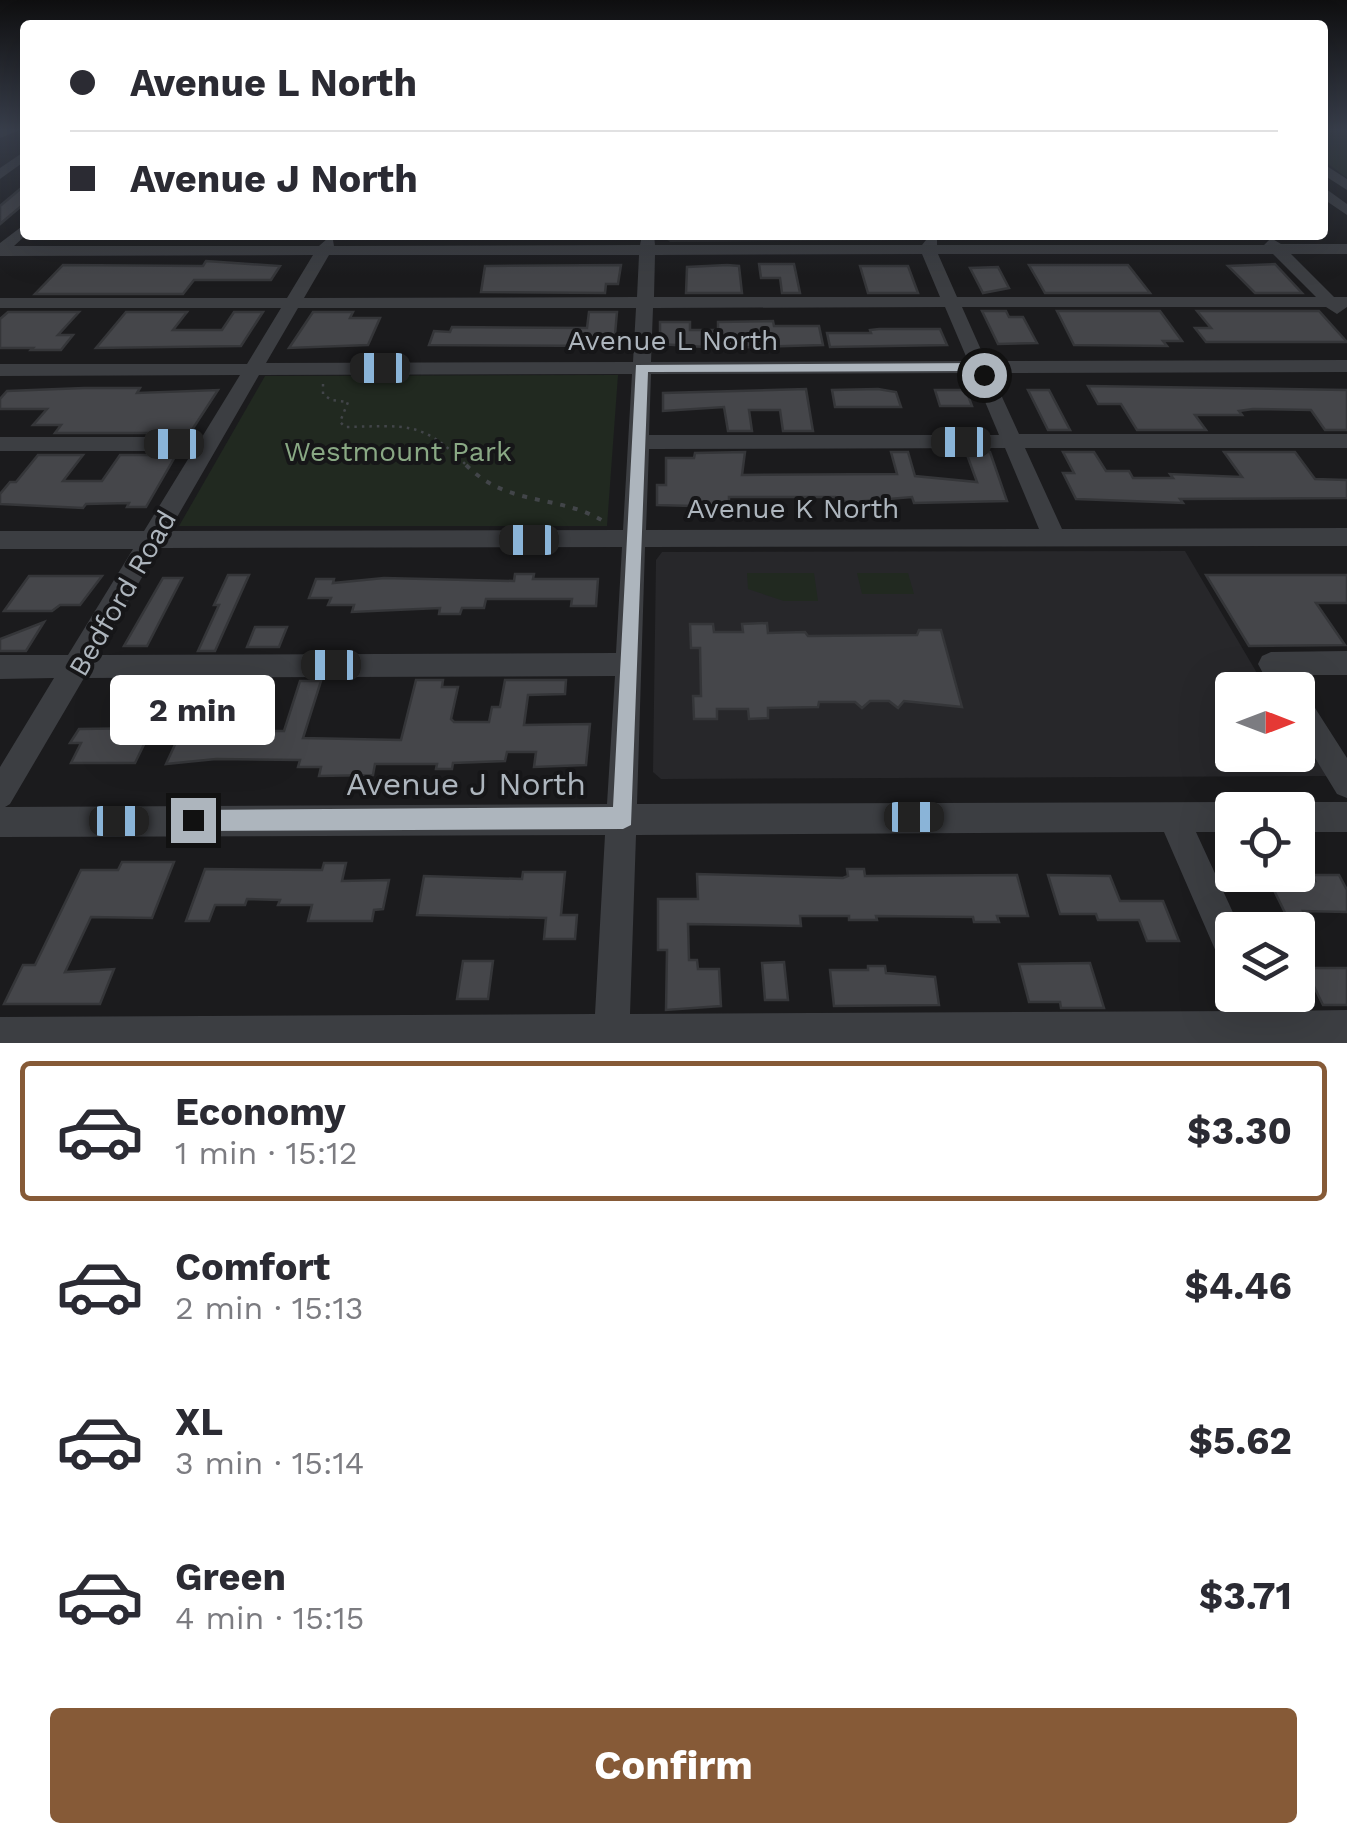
<!DOCTYPE html>
<meta charset="utf-8">
<style>
:root{--surface:#fff;--page:#f2f2f3;--text:#2b2b33;--muted:#7c7c81;--line:#e1e1e2;--accent:#865a37}
body{margin:0;font-family:"Work Sans",sans-serif;background:var(--page);color:var(--text);height:100vh;display:flex;flex-direction:column;font-size:38px;white-space:nowrap}
*{box-sizing:border-box;margin:0}
p{font-size:32px;color:var(--muted)}
.icon{flex:none;width:55px;height:55px;fill:none;stroke:currentColor;stroke-width:2;stroke-linecap:round;stroke-linejoin:round}
.map{position:relative;height:1043px;overflow:hidden}
.panel{display:flex;flex-direction:column;background:var(--surface);flex:1}
.panel>*{flex:none}
.hud{position:absolute;left:20px;top:20px;width:1308px;height:220px;border-radius:10px;box-shadow:0 10px 40px #0002;display:grid;align-content:center;height:220px;padding:0 50px;background:var(--surface)}
.needle{width:65px;rotate:90deg}
.controls{position:absolute;left:1215px;top:672px;display:grid;gap:20px}
.controls a{display:grid;place-items:center;width:100px;height:100px;border-radius:10px;background:var(--surface);box-shadow:0 10px 40px #0002;font-size:50px}
.end{position:absolute;width:45px;height:45px;margin:-22px;border:12px solid #adb5bd;background:#111;box-shadow:0 0 0 5px #111}
.from{border-radius:50%}
.bubble{position:absolute;height:70px;border-radius:10px;background:var(--surface);box-shadow:0 10px 40px #0002;font-size:32px;font-weight:700;line-height:70px;text-align:center}
.car{position:absolute;width:30px;height:60px;margin:-30px -15px;border-radius:12px;box-shadow:0 0 8px 2px #0007;background:linear-gradient(#222 24%,#8ab4d8 0 40%,#222 0 76%,#8ab4d8 0 86%,#222 0)}
.hud b{display:flex;align-items:center;gap:35px;height:95px;font-size:38px}
.hud b+b{border-top:2px solid var(--line)}
.hud i{width:25px;height:25px;background:var(--text)}
ul{padding:18px 0 0;list-style:none}
li{display:flex;align-items:center;gap:30px;height:140px;margin:0 20px 15px;padding:0 30px;border:5px solid transparent;border-radius:10px}
li div{flex:1}
li b{display:block;font-size:38px}
li em{font-style:normal;font-weight:700}
li.on{border-color:var(--accent)}
li>.icon{width:90px;height:90px;stroke-width:1.5}
.cta{display:flex;gap:20px;margin-top:auto;padding:20px 50px}
.cta a{flex:1;height:115px;border-radius:10px;background:var(--accent);color:#fff;font-size:40px;font-weight:700;line-height:115px;text-align:center}
.map>svg:first-child{display:block}
</style>
<div class="map">
<svg width="1347" height="1043" viewBox="0 0 1347 1043">
<rect width="100%" height="100%" fill="#1b1b1d"/>
<g fill="#27272a">
<polygon points="923,235 925,240 670,242 662,236"/>
<polygon points="1185,551 1267,690 1232,690 1232,755 1298,755 1298,721 1330,776 661,779 653,772 656,560 662,552"/>
</g>
<g fill="#212920">
<polygon points="1323,129 1347,129 1347,178 1323,160"/>
<polygon points="618,375 607,526 179,526 265,376"/>
<polygon points="747,573 814,573 818,601 784,601 748,589"/>
<polygon points="857,573 908,573 914,594 862,594"/>
</g>
<g fill="#45464a" stroke="#353639" stroke-width="2.5">
<polygon points="25,185 25,203 0,224 0,206"/>
<polygon points="206,261 280,266 271,280 194,280 183,294 35,294 63,265 203,266"/>
<polygon points="759,264 794,264 800,293 782,293 780,278 761,278"/>
<polygon points="1275,264 1302,293 1255,293 1228,266"/>
<polygon points="621,265 618,284 606,284 605,293 481,292 485,266"/>
<polygon points="727,265 739,266 742,293 686,293 687,267"/>
<polygon points="1029,265 1128,265 1150,293 1045,293"/>
<polygon points="860,266 908,266 918,293 868,293"/>
<polygon points="998,267 1009,288 983,293 970,268"/>
<polygon points="982,311 1006,311 1009,317 1023,317 1037,343 998,344"/>
<polygon points="1057,311 1160,311 1182,341 1163,341 1167,346 1074,345"/>
<polygon points="1197,311 1319,311 1347,342 1206,342 1195,328 1211,328"/>
<polygon points="8,312 79,312 58,335 73,335 61,350 31,350 33,348 0,348 0,319"/>
<polygon points="126,312 187,312 173,330 222,330 234,312 263,312 241,346 96,348"/>
<polygon points="313,312 353,312 350,318 380,318 368,345 289,348"/>
<polygon points="589,312 617,312 614,346 429,345 434,331 450,332 452,327 587,328"/>
<polygon points="773,321 774,326 819,326 823,345 720,348 660,344 660,322 690,322 690,330 718,330 718,322"/>
<polygon points="879,329 940,329 947,345 830,347 827,333 871,333 870,330"/>
<polygon points="1088,386 1347,390 1347,430 1325,430 1311,410 1253,409 1239,411 1242,415 1195,415 1206,430 1137,430 1121,404 1098,404"/>
<polygon points="84,388 140,388 137,393 218,390 190,433 55,433 61,425 33,425 47,409 0,409 0,399 7,391"/>
<polygon points="806,389 813,431 783,431 780,410 749,410 752,431 728,431 724,407 663,411 663,393"/>
<polygon points="878,389 896,392 901,407 835,407 832,390"/>
<polygon points="935,390 966,390 972,406 940,406"/>
<polygon points="1028,390 1049,390 1070,430 1048,430"/>
<polygon points="745,452 742,475 897,474 891,452 908,452 915,476 977,482 966,452 990,452 1007,501 914,503 912,497 853,502 836,501 835,497 729,497 729,507 657,505 657,485 666,485 666,458 694,458 695,453"/>
<polygon points="1063,452 1094,452 1106,471 1129,471 1133,478 1173,478 1170,474 1242,477 1224,452 1295,452 1315,479 1347,480 1347,498 1180,499 1183,503 1076,499 1063,473 1074,473"/>
<polygon points="38,455 83,455 63,481 102,481 120,455 176,455 146,507 127,507 129,503 86,504 83,508 0,504 0,494 10,482 16,482"/>
<polygon points="515,574 534,574 533,579 598,579 596,606 571,606 572,599 486,599 484,608 462,608 460,614 439,614 440,608 352,612 354,605 328,605 331,598 309,598 316,579 334,579 333,583 384,578 514,581"/>
<polygon points="228,575 249,575 215,651 198,651 219,605 214,605"/>
<polygon points="1206,575 1347,575 1347,603 1316,603 1345,645 1249,646"/>
<polygon points="29,576 102,576 80,605 60,605 52,611 4,611"/>
<polygon points="163,578 182,578 147,646 124,646"/>
<polygon points="44,622 26,651 0,651 0,639"/>
<polygon points="767,623 768,633 805,632 808,636 917,635 919,630 941,630 962,707 904,701 898,708 889,701 870,701 862,708 855,702 819,702 818,707 768,708 768,718 749,719 748,709 717,709 717,719 694,719 693,696 701,696 700,648 691,648 690,624 713,624 714,632 743,632 742,624"/>
<polygon points="255,627 287,627 279,647 247,647"/>
<polygon points="416,680 443,680 442,687 458,687 451,719 454,722 489,722 492,707 500,707 505,680 566,680 565,694 528,695 524,725 590,724 586,765 534,767 536,752 507,752 505,761 453,763 452,769 436,769 437,764 375,764 373,775 319,776 321,767 298,767 300,760 216,759 166,764 185,723 205,723 203,728 229,728 228,731 284,731 300,681 321,681 303,738 401,740"/>
<polygon points="152,728 135,763 71,763 81,743 70,743 79,729"/>
<polygon points="122,862 174,862 152,918 91,917 65,972 114,969 100,1004 4,1004 23,965 35,965 81,870 118,870"/>
<polygon points="324,863 346,863 342,881 389,880 383,909 374,910 372,921 308,921 312,905 278,905 280,900 247,899 245,905 215,905 209,921 186,921 205,869 322,870"/>
<polygon points="847,869 864,869 865,876 1017,875 1028,916 997,916 999,922 974,922 973,917 876,916 877,920 849,920 849,916 800,916 801,926 688,924 689,960 697,960 698,969 719,969 721,1006 666,1010 667,950 658,950 658,899 698,899 697,874 843,878 848,876"/>
<polygon points="523,872 565,872 561,915 577,915 575,939 544,939 546,918 417,915 424,876 522,879"/>
<polygon points="1048,875 1110,876 1120,901 1163,901 1179,941 1147,941 1139,920 1098,920 1096,914 1060,914"/>
<polygon points="1312,875 1339,875 1347,890 1347,912 1303,911 1309,923 1290,923 1269,880 1315,881"/>
<polygon points="463,961 493,961 488,999 457,999"/>
<polygon points="784,962 788,1000 765,1000 762,963"/>
<polygon points="1090,963 1104,1008 1061,1008 1060,1002 1029,1002 1019,964"/>
<polygon points="868,966 885,966 886,973 935,977 939,1005 834,1006 830,970 868,970"/>
<polygon points="1305,968 1347,968 1347,1005 1323,1005"/>
</g>
<g fill="none" stroke-linecap="round" stroke-linejoin="round">
<path stroke="#424549" stroke-width="2.5" stroke-dasharray="2.5 5" stroke-linecap="butt" d="M 323,384 L 323,394 L 331,400 L 348,402 L 340,422 L 345,427 C 408,426 422,420 468,467"/>
<path stroke="#424549" stroke-width="4" stroke-dasharray="5 8" stroke-linecap="butt" d="M 466,465 C 509,508 557,493 605,522"/>
<g fill="#3c3e42" fill-rule="evenodd">
<polygon points="0,130 20,130 0,138"/>
<polygon points="25,151 25,161 0,179 0,168"/>
<polygon points="1322,163 1347,179 1347,190 1322,174"/>
<polygon points="1322,186 1347,204 1347,215 1322,198"/>
<path d="M 25,224 L 26,235 L 14,246 L 319,246 L 328,238 L 333,240 L 334,246 L 640,245 L 642,235 L 654,235 L 655,245 L 922,245 L 930,235 L 937,236 L 937,245 L 1264,245 L 1271,238 L 1281,244 L 1347,244 L 1347,254 L 1291,254 L 1334,297 L 1347,297 L 1347,307 L 1337,314 L 1326,307 L 962,307 L 986,361 L 1347,360 L 1347,372 L 991,373 L 1019,434 L 1347,434 L 1347,448 L 1025,448 L 1062,529 L 1347,528 L 1347,546 L 645,547 L 637,804 L 1232,802 L 1244,810 L 1232,810 L 1232,832 L 1196,832 L 1241,930 L 1232,930 L 1232,966 L 1220,961 L 1164,832 L 636,835 L 630,1014 L 1242,1011 L 1236,995 L 1271,995 L 1279,1011 L 1347,1010 L 1347,1043 L 0,1043 L 0,1017 L 595,1014 L 605,835 L 0,837 L 0,767 L 54,678 L 0,679 L 0,655 L 68,655 L 133,549 L 0,549 L 0,531 L 144,531 L 193,451 L 0,451 L 0,437 L 202,437 L 240,375 L 0,376 L 0,364 L 247,364 L 281,308 L 0,308 L 0,298 L 287,298 L 313,255 L 0,256 L 0,243 ZM 922,254 L 940,297 L 654,297 L 655,255 ZM 938,254 L 1273,254 L 1316,297 L 957,297 ZM 329,255 L 639,255 L 637,297 L 304,298 ZM 945,307 L 968,361 L 651,362 L 653,308 ZM 298,308 L 636,308 L 633,362 L 266,363 ZM 973,373 L 999,435 L 649,435 L 651,374 ZM 632,374 L 623,530 L 169,531 L 259,375 ZM 1005,448 L 1039,529 L 646,530 L 649,449 ZM 622,547 L 616,653 L 97,655 L 159,548 ZM 615,676 L 607,804 L 5,807 L 10,804 L 84,678 Z"/>
<polygon points="1347,651 1347,675 1293,675 1300,690 1299,694 1308,697 1347,758 1347,798 1337,794 1298,730 1298,690 1272,690 1258,664 1262,656 1271,652"/>
<polygon points="1298,802 1347,802 1347,832 1298,832 1298,810 1286,810"/>
</g>
</g>
<linearGradient id="sky" x2="0" y2="1"><stop stop-color="#0f0f10"/><stop offset="0.47" stop-color="#393f4c"/><stop offset="1" stop-color="#393f4c" stop-opacity="0"/></linearGradient>
<rect width="1347" height="275" fill="url(#sky)"/>
<polygon fill="#adb5bd" points="981,363 987,367 989,378 979,378 976,371 648,372 631,825 623,829 193,831 186,828 182,820 186,813 193,810 613,807 636,365"/>
<g text-anchor="middle" stroke-width="8" stroke-linejoin="round" paint-order="stroke">
<g font-size="28" fill="#adb5bd" stroke="#161618">
<text x="673" y="350">Avenue L North</text>
<text x="793" y="518">Avenue K North</text>
<text transform="translate(122 593) rotate(-60)" y="10">Bedford Road</text>
</g>
<g font-size="28" fill="#89a884" stroke="#161618">
<text x="398" y="461">Westmount Park</text>
</g>
<g font-size="32" fill="#adb5bd" stroke="#161618">
<text x="466" y="795">Avenue J North</text>
</g>
</g>
</svg>
<div class="controls">
<a><svg class="needle" viewBox="-14 -14 28 28"><path d="M0-13l5 13h-10z" fill="#e53935"/><path d="M0 13l5-13h-10z" fill="#7c7c81"/></svg></a>
<a><svg class="icon" aria-label="locate" viewBox="0 0 24 24"><circle cx="12" cy="12" r="6"/><path d="M12 2v4M12 18v4M2 12h4M18 12h4"/></svg></a>
<a><svg class="icon" aria-label="layers" viewBox="0 0 24 24"><path d="M12 4l9 5-9 5-9-5zM3 14l9 5 9-5"/></svg></a>
</div>
<i class="end from" style="left:984px;top:375px"></i>
<i class="end" style="left:193px;top:820px"></i>
<div class="bubble" style="left:110px;top:675px;width:165px">2 min</div>
<i class="car" style="left:380px;top:368px;rotate:270deg"></i>
<i class="car" style="left:961px;top:442px;rotate:270deg"></i>
<i class="car" style="left:174px;top:444px;rotate:270deg"></i>
<i class="car" style="left:529px;top:540px;rotate:270deg"></i>
<i class="car" style="left:331px;top:665px;rotate:270deg"></i>
<i class="car" style="left:914px;top:817px;rotate:90deg"></i>
<i class="car" style="left:119px;top:821px;rotate:90deg"></i>
<div class="hud">
<b><i class="from"></i>Avenue L North</b>
<b><i></i>Avenue J North</b>
</div>
</div>
<section class="panel">
<ul>
<li class="on"><svg class="icon" aria-label="car" viewBox="0 0 24 24"><path d="M5 17H2v-5l4-1 3-4h7l3 4 3 1v5h-3M9 17h6M6 11h13"/><circle cx="7" cy="17" r="2"/><circle cx="17" cy="17" r="2"/></svg><div><b>Economy</b><p>1 min · 15:12</p></div><em>$3.30</em></li>
<li><svg class="icon" aria-label="car" viewBox="0 0 24 24"><path d="M5 17H2v-5l4-1 3-4h7l3 4 3 1v5h-3M9 17h6M6 11h13"/><circle cx="7" cy="17" r="2"/><circle cx="17" cy="17" r="2"/></svg><div><b>Comfort</b><p>2 min · 15:13</p></div><em>$4.46</em></li>
<li><svg class="icon" aria-label="car" viewBox="0 0 24 24"><path d="M5 17H2v-5l4-1 3-4h7l3 4 3 1v5h-3M9 17h6M6 11h13"/><circle cx="7" cy="17" r="2"/><circle cx="17" cy="17" r="2"/></svg><div><b>XL</b><p>3 min · 15:14</p></div><em>$5.62</em></li>
<li><svg class="icon" aria-label="car" viewBox="0 0 24 24"><path d="M5 17H2v-5l4-1 3-4h7l3 4 3 1v5h-3M9 17h6M6 11h13"/><circle cx="7" cy="17" r="2"/><circle cx="17" cy="17" r="2"/></svg><div><b>Green</b><p>4 min · 15:15</p></div><em>$3.71</em></li>
</ul>
<div class="cta"><a>Confirm</a></div>
</section>
